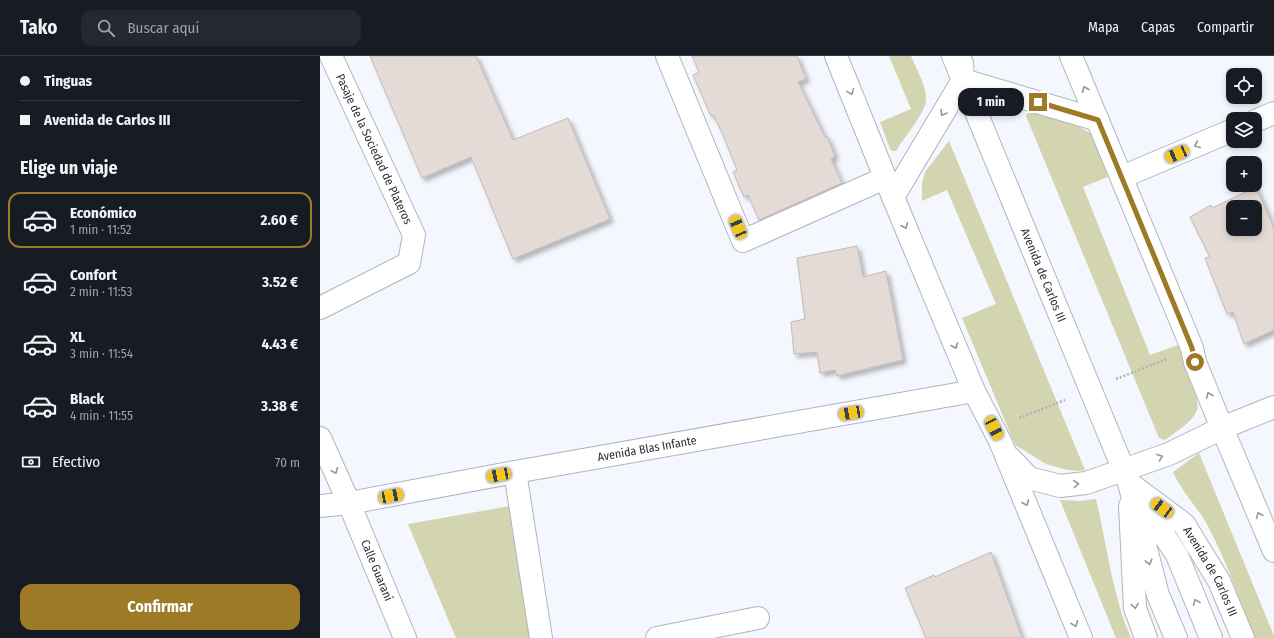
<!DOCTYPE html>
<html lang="es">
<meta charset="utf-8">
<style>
:root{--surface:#171b24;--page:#242831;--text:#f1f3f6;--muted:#9ea1a6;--line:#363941;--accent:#9d7a25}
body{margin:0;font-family:"Fira Sans Condensed",sans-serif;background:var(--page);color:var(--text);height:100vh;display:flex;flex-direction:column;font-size:15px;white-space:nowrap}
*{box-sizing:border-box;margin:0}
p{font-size:13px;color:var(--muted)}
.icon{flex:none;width:22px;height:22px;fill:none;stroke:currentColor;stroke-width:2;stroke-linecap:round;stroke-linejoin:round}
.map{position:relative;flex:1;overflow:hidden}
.sheet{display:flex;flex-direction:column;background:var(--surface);width:320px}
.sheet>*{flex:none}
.hud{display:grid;align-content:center;height:88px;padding:0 20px;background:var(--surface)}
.controls{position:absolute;left:906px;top:12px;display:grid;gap:8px}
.controls a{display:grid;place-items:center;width:36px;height:36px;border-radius:8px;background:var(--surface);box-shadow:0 2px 6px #0003;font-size:20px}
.end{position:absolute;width:18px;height:18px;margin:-9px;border:5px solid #9d7a25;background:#fff;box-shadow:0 0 0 2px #fff}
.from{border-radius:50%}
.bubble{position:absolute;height:28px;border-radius:12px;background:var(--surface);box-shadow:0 2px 6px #0003;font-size:13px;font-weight:700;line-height:28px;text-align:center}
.car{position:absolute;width:12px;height:24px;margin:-12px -6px;border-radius:5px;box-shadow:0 0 3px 1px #0007;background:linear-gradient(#f5c518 24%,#345 0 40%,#f5c518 0 76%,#345 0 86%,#f5c518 0)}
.hud b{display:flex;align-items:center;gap:14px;height:38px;font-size:15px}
.hud b+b{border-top:1px solid var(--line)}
.hud i{width:10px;height:10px;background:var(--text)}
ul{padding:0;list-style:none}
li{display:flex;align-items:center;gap:12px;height:56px;margin:0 8px 6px;padding:0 12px;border:2px solid transparent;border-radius:12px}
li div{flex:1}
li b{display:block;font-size:15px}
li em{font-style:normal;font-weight:700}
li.active{border-color:var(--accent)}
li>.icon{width:36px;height:36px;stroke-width:1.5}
h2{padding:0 20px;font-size:18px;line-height:48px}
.pay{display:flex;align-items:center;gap:10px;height:44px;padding:0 20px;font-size:15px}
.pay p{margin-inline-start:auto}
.cta{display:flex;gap:8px;margin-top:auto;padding:8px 20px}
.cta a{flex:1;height:46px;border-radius:12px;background:var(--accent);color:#fff;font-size:16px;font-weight:700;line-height:46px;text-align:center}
header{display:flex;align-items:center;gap:24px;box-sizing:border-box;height:56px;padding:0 20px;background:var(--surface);border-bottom:1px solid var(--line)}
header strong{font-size:19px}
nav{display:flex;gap:22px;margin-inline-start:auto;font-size:14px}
.search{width:280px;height:36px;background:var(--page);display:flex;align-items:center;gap:10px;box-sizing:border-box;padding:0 14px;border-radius:12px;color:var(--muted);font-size:15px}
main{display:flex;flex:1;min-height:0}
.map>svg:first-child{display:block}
</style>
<header>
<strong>Tako</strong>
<div class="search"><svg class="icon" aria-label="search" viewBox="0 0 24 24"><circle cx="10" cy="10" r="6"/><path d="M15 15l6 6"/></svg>Buscar aquí</div>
<nav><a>Mapa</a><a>Capas</a><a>Compartir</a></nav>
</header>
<main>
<section class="sheet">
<div class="hud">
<b><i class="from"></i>Tinguas</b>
<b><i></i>Avenida de Carlos III</b>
</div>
<h2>Elige un viaje</h2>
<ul>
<li class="active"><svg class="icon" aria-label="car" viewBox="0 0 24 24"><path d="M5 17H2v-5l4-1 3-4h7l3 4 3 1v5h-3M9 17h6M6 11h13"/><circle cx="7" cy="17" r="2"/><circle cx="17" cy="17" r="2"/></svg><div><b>Económico</b><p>1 min · 11:52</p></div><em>2.60 €</em></li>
<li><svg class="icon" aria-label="car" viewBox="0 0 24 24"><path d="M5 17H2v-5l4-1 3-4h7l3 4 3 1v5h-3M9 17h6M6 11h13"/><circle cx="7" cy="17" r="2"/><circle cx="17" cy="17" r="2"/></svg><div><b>Confort</b><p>2 min · 11:53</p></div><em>3.52 €</em></li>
<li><svg class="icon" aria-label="car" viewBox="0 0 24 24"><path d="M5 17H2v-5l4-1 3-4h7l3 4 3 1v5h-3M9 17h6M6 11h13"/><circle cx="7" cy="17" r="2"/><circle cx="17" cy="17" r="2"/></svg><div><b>XL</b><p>3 min · 11:54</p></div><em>4.43 €</em></li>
<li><svg class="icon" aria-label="car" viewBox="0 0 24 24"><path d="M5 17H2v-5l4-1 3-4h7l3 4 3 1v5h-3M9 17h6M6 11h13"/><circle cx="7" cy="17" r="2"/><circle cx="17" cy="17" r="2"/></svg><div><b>Black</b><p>4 min · 11:55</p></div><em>3.38 €</em></li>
</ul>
<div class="pay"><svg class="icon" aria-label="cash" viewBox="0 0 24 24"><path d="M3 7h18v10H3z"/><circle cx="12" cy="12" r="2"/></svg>Efectivo<p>70 m</p></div>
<div class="cta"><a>Confirmar</a></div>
</section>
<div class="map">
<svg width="954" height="582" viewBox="0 0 954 582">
<defs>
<filter id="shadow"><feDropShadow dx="3.5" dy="3.5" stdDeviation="2" flood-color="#0004"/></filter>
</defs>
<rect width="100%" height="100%" fill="#f4f7fe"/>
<g fill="#d2d5af">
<path d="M 569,0 L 591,0 C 596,12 607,31 606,44 C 606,55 586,80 579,90 L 576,95 L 572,95 L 570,93 L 560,66 L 591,53 Z"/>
<path d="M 709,54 L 743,62 L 772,78 L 788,121 L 763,131 L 830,299 L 858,289 C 863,303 881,340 877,354 C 873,366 854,377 845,384 L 839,382 L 706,60 Z"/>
<polygon points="629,85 765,414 757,415 743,413 726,408 695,389 642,262 676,248 627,134 602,145 602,127 605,116"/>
<path d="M 879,397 L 954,580 L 954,582 L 935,582 C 920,545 907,507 889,472 C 879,452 862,437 853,416 Z"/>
<path d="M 776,443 C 787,489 792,538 811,582 L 796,582 L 740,444 L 759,445 Z"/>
<polygon points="190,450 212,582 136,582 88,468"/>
</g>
<g fill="#e5dbd6" stroke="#c3b9b5" fill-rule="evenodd" filter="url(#shadow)">
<polygon points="50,0 156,0 193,84 248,62 290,163 193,203 151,101 102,122"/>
<polygon points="372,0 477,0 486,23 478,26 505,81 507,80 515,100 511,103 522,127 439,164 428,139 424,141 413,116 417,114 405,84 394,59 391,60 373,19 379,16"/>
<path d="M 936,131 L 954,172 L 954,274 L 924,288 L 913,256 L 907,258 L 885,202 L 890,201 L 870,161 L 891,149 L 892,152 ZM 913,151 L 935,151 L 935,173 L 913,173 Z"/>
<polygon points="537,190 543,221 566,215 583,304 517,320 515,314 500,317 497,296 474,298 471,266 485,263 477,202"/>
<polygon points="671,496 702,582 606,582 585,532 614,519 615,521"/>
</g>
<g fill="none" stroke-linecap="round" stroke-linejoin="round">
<g stroke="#b1b4bd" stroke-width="24">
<g id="minor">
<polyline points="347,0 423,185 565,122"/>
<polyline points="516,0 573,141 654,335 680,385 761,582"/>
<polyline points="751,0 872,292 875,306 902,372 954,495"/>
<polyline points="643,24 778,64"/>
<polyline points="935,65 954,57"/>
<polyline points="802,121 913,74"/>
<polyline points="573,141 643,24 642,7"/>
<polyline points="0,252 89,207 94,179 11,0"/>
<path id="s1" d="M 0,382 L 29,447 L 85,582"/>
<polyline points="690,402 709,422 740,430 766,427 849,398 902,372 954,351"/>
<polyline points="195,416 221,582"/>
<path id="s2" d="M 813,430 L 864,468 L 899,525 L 923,582"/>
<path id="s3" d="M 0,450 L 29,447 L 195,416 L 654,335"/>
<polyline points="810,450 815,552 826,582"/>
<polyline points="337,582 438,562"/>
</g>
</g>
<g stroke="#b1b4bd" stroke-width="24">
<g id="major">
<path id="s4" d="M 633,0 L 809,427 L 838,539 L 856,582"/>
<polyline points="819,441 857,499 891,582"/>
</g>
</g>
<g stroke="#b0b3b8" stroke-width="2.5" stroke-dasharray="2 2" stroke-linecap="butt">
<polyline points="796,323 847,303"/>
<polyline points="699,362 745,344"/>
</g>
<use href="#minor" stroke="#fff" stroke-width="22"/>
<use href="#major" stroke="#fff" stroke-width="22"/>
</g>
<defs><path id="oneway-chevron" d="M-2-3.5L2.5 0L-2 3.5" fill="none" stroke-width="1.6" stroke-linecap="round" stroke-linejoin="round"/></defs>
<g stroke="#969698">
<use href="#oneway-chevron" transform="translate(765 33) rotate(-113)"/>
<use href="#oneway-chevron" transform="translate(531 36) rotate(68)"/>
<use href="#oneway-chevron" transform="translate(623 57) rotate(121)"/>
<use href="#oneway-chevron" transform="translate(877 89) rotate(157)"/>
<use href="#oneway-chevron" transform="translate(585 170) rotate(67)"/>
<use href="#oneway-chevron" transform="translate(635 290) rotate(67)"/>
<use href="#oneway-chevron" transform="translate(889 339) rotate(-112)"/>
<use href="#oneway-chevron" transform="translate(840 401) rotate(-20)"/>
<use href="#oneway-chevron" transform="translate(15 415) rotate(66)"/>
<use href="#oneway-chevron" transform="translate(756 428) rotate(-5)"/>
<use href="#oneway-chevron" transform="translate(706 447) rotate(68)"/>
<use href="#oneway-chevron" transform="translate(939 459) rotate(-113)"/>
<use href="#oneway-chevron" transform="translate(829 506) rotate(75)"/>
<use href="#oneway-chevron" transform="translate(876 546) rotate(-112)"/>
<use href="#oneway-chevron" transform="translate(815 550) rotate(81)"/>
<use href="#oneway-chevron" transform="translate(755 568) rotate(68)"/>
</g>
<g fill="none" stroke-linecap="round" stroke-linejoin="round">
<polyline stroke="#9d7a25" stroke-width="5" points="718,46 778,64 872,292 875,306"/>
</g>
<g text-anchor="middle" stroke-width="3" stroke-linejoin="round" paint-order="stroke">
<g font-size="12" fill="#2c2e31" stroke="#fff">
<text transform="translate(54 93) rotate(65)" y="4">Pasaje de la Sociedad de Plateros</text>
<text dy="4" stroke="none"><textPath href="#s4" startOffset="237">Avenida de Carlos III</textPath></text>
<text dy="4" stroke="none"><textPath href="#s3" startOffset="332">Avenida Blas Infante</textPath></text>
<text dy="4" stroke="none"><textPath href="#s1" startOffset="144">Calle Guaraní</textPath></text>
<text dy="4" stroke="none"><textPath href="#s2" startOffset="118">Avenida de Carlos III</textPath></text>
</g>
</g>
</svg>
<div class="controls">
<a><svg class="icon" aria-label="locate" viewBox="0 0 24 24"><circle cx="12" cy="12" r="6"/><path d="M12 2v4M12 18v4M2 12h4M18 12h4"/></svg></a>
<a><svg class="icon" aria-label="layers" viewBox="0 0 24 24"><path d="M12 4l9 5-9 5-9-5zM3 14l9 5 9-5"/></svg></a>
<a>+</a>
<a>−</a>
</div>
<i class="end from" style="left:875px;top:306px"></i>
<i class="end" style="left:718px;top:46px"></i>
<div class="bubble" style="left:638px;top:32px;width:66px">1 min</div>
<i class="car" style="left:857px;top:98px;rotate:247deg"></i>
<i class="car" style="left:418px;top:171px;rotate:337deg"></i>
<i class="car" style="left:531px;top:357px;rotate:260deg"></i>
<i class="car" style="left:674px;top:372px;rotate:153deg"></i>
<i class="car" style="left:179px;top:419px;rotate:259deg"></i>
<i class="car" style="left:71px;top:440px;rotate:79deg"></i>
<i class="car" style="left:842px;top:452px;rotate:306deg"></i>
</div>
</main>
